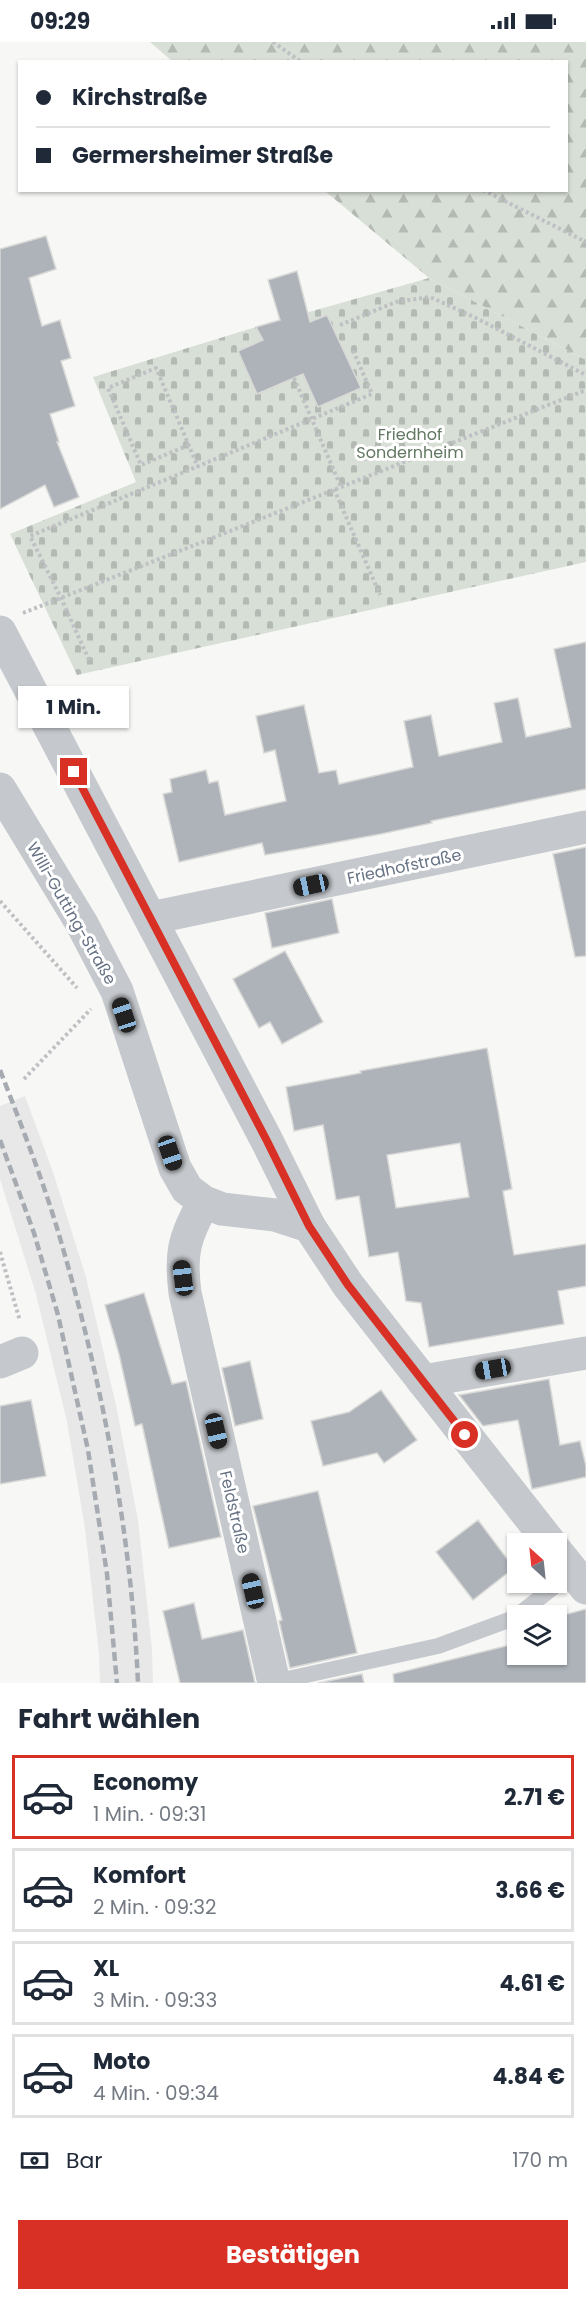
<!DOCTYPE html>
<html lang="de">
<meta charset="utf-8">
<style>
:root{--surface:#fff;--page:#f6f6f7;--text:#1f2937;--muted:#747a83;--line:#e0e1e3;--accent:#d93025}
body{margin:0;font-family:Poppins,sans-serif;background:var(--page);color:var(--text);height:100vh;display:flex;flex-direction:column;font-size:22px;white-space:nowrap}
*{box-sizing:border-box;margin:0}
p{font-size:20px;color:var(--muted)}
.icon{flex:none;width:33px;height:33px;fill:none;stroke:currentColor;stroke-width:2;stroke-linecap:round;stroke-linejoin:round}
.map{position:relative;height:1641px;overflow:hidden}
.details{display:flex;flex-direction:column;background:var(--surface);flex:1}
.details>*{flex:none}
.hud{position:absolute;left:18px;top:18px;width:550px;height:132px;border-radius:0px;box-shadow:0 2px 4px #0004;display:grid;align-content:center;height:132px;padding:0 18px;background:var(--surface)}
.needle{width:39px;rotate:333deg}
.fabs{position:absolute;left:507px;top:1491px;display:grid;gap:12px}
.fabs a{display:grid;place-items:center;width:60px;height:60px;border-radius:0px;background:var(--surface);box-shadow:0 2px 4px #0004;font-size:30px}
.end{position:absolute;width:27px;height:27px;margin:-14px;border:8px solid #d93025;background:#fff;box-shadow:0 0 0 3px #fff}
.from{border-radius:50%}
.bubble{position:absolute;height:42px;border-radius:0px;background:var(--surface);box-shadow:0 2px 4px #0004;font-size:20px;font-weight:700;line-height:42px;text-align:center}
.car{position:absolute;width:18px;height:36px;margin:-18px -9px;border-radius:8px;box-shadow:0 0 4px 2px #0007;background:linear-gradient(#222 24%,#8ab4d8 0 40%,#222 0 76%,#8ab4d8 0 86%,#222 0)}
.hud b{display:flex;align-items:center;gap:21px;height:57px;font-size:22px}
.hud b+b{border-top:2px solid var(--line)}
.hud i{width:15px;height:15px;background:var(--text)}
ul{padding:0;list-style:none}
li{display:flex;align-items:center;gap:18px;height:84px;margin:0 12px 9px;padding:0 6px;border:3px solid var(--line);border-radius:0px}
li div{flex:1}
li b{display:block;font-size:22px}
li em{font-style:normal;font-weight:700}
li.current{border-color:var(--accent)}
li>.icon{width:54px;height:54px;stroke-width:1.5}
h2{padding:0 18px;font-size:27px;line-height:72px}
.pay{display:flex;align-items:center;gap:15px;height:66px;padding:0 18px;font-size:22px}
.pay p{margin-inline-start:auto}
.button{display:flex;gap:12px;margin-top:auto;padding:12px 18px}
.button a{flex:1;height:69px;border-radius:0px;background:var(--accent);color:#fff;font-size:24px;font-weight:700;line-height:69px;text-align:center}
.status{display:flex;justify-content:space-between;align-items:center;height:42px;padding:0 30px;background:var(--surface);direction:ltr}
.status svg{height:16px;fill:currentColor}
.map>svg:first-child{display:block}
</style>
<div class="status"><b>09:29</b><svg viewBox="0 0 49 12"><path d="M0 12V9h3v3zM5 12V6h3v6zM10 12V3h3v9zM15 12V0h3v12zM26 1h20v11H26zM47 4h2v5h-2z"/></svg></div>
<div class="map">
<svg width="586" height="1641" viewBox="0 0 586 1641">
<defs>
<pattern id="forest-firs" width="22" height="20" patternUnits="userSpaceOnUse" patternTransform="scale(1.5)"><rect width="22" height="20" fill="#d8dfd6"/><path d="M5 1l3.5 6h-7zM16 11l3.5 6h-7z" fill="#b3b9b3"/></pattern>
<pattern id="cemetery-stones" width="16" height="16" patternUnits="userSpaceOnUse" patternTransform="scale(1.5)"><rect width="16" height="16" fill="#d8dfd6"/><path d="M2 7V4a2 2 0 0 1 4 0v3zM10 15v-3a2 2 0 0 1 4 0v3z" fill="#b3b9b3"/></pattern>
</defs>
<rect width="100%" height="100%" fill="#f7f8f5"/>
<polygon fill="#e8e8e8" points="25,1054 53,1130 86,1235 117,1368 138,1478 152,1607 153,1641 100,1641 99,1612 85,1486 67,1380 36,1252 0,1137 0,1064"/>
<polygon fill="url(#forest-firs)" points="150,0 586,0 586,318 429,236 325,149 567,148 567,20 173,20"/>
<polygon fill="url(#cemetery-stones)" points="429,236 586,318 586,520 77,633 10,492 136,440 93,335 256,285"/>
<g fill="#aeb3ba" stroke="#d9d9d7" stroke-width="1.5" fill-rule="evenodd">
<polygon points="46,194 56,227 29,236 42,284 60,278 71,316 61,319 75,364 50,372 59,400 57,400 79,455 54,465 45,443 0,467 0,207"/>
<polygon points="297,229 310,280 327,273 361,346 318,365 303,332 257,352 238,309 263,298 256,285 280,278 268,238"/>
<polygon points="586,600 586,747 431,779 432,781 381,792 305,806 265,813 262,801 179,820 163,752 172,750 170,737 206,728 209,741 218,739 225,773 286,759 275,708 264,711 256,674 304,663 319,731 336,728 339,742 413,725 404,679 431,673 439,714 502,700 494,661 518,656 526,695 571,685 554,607"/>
<polygon points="586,805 586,914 575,915 553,812"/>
<polygon points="332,857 339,891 272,906 265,871"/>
<polygon points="285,909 323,980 282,1002 270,980 259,986 233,937"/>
<path d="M 487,1006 L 512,1147 L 503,1149 L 514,1213 L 586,1202 L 586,1244 L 558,1249 L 564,1282 L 429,1305 L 421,1261 L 406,1259 L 398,1210 L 369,1215 L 359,1154 L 336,1158 L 323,1083 L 294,1089 L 286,1045 L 361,1031 L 360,1029 ZM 460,1101 L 469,1155 L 396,1166 L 387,1113 Z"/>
<polygon points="144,1251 172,1342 186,1339 221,1495 169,1506 142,1382 135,1384 119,1312 105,1263"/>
<polygon points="250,1319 263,1377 235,1384 222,1326"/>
<polygon points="549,1337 560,1403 580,1399 586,1424 586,1435 532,1447 518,1378 483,1384 459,1353"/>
<polygon points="381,1348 417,1398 384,1421 377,1411 323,1424 311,1379 349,1370"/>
<polygon points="31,1358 46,1434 0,1442 0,1364"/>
<polygon points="318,1449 357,1611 290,1626 279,1579 282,1578 253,1464"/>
<polygon points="478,1478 514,1526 473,1558 436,1510"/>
<polygon points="194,1561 202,1597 243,1588 255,1641 180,1641 163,1569"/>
<polygon points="586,1567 586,1641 394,1641 393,1632 518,1601 518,1612 556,1612 556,1575"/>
<polygon points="362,1632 364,1641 318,1641"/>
</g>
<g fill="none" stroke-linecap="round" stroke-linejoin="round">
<g stroke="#bfc0c3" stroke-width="4" stroke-dasharray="3 3" stroke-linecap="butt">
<polyline points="273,0 301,20"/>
<polyline points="483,148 586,200"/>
<polyline points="340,283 396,260 430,255 476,276 586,333"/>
<polyline points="294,336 341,445"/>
<polyline points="189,403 141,423 108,346 156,326 198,425"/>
<polyline points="334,447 380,553"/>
<polyline points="23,571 586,348"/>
<polyline points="89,618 61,556 30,494 372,352 352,306"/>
<polyline points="0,859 77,946"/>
<polyline points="24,1037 91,967"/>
<polyline points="0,1210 20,1279"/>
</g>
<polyline stroke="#c5c8cc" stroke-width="16" points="274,1640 438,1604 514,1576 573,1530"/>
<g stroke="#c5c8cc" stroke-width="33">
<polyline points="0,590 267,1099 309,1184 348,1243 551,1502"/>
<polyline points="0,747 82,882 117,949 175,1126 187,1147 204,1160 222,1167 275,1173 309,1184"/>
<polyline points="151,876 586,785"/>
<path d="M 204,1160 C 184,1195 180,1212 185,1251 L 274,1641"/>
<polyline points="0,1320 22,1311"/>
<polyline points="423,1339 586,1311"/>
<polyline points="556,1509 586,1546"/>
</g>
<g stroke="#a6aab1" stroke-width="4.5" stroke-dasharray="9 4.5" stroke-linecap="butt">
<path d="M 0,1028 C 20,1080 41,1133 57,1186 C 101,1334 131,1487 138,1641"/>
<polyline points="0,1098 34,1191 58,1273 88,1408 107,1532 117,1641"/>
</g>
</g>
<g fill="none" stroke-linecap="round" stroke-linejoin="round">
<polyline stroke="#d93025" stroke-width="8" points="74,730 267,1099 309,1184 348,1243 465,1393"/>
</g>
<g text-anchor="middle" stroke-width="6" stroke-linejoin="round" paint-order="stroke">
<g font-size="16" fill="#637862" stroke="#fff">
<text x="410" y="398">Friedhof<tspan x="410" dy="18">Sondernheim</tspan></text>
</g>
<g font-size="16" fill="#677385" stroke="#fff">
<text transform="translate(404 824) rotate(-12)" y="6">Friedhofstraße</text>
<text transform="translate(72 871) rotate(60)" y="6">Willi-Gutting-Straße</text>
<text transform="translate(235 1470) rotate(77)" y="6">Feldstraße</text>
</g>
</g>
</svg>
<div class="fabs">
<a><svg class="needle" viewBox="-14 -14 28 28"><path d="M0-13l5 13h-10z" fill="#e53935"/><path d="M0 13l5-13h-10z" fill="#747a83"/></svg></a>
<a><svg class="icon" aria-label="layers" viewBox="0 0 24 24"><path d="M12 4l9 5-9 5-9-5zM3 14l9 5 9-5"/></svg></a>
</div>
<i class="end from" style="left:465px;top:1393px"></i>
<i class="end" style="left:74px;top:730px"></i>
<div class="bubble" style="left:18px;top:644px;width:111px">1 Min.</div>
<i class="car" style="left:311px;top:843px;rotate:258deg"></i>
<i class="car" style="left:124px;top:973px;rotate:342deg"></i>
<i class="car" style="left:170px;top:1111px;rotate:161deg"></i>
<i class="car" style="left:183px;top:1236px;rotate:353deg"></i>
<i class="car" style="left:493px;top:1327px;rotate:260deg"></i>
<i class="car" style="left:216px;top:1389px;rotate:167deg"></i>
<i class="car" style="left:253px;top:1549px;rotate:347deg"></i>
<div class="hud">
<b><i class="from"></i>Kirchstraße</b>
<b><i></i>Germersheimer Straße</b>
</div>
</div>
<section class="details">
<h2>Fahrt wählen</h2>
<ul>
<li class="current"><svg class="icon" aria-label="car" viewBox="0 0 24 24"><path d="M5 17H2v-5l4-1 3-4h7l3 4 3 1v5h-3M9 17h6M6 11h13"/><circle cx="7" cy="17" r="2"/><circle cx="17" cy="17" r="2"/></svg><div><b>Economy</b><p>1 Min. · 09:31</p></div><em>2.71 €</em></li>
<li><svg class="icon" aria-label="car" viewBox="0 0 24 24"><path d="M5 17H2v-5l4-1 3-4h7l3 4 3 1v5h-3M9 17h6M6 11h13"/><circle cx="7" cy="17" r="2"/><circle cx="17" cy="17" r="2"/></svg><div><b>Komfort</b><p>2 Min. · 09:32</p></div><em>3.66 €</em></li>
<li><svg class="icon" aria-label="car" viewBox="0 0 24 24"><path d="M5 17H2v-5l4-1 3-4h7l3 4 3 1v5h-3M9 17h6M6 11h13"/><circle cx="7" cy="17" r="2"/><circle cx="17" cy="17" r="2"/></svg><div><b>XL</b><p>3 Min. · 09:33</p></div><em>4.61 €</em></li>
<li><svg class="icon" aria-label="car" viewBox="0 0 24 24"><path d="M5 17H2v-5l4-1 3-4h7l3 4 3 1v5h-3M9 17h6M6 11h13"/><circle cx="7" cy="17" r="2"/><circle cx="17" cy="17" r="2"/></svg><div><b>Moto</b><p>4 Min. · 09:34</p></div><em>4.84 €</em></li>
</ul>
<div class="pay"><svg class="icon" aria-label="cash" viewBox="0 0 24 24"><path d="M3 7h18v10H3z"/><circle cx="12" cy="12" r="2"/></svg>Bar<p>170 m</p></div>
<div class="button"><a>Bestätigen</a></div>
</section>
